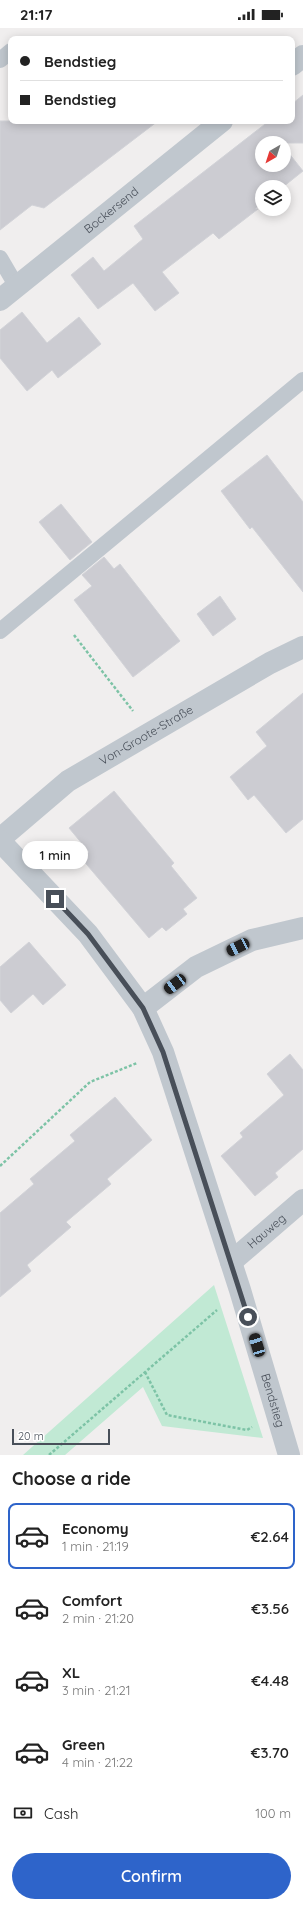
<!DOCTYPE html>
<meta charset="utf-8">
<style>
:root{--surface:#fff;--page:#f6f6f6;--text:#222;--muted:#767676;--line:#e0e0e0;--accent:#2e64ca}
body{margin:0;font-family:Quicksand,sans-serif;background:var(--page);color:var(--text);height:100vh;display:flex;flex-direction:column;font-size:15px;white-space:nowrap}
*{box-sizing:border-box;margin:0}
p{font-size:13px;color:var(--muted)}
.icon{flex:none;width:22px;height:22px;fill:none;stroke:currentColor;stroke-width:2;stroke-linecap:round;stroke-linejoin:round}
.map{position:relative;height:1427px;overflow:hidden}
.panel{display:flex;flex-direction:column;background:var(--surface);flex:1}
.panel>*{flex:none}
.hud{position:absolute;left:8px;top:8px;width:287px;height:88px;border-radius:8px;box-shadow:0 2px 10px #0003;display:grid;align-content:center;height:88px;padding:0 12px;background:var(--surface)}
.needle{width:26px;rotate:219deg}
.buttons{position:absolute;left:255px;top:108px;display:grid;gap:8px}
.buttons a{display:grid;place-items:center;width:36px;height:36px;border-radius:50%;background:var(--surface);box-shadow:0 2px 10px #0003;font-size:20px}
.scale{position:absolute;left:12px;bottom:10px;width:98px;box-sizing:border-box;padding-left:4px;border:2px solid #484f59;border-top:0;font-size:11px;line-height:14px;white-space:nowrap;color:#484f59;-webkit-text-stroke:3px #fff;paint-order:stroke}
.end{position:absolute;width:18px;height:18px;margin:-9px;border:5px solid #484f59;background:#fff;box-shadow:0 0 0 2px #fff}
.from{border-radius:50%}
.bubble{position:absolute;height:28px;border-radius:14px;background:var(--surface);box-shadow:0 2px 10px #0003;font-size:13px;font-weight:600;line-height:28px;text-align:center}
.car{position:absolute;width:12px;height:24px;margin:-12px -6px;border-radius:5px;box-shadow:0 0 3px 1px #0007;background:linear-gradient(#222 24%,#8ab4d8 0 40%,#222 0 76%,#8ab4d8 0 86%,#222 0)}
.hud b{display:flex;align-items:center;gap:14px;height:38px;font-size:15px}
.hud b+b{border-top:1px solid var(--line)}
.hud i{width:10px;height:10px;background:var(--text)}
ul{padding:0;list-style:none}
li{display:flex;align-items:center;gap:12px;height:66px;margin:0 8px 6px;padding:0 4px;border:2px solid transparent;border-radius:8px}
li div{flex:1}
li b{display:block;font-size:15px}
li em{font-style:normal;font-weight:600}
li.current{border-color:var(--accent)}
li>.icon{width:36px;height:36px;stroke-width:1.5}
h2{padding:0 12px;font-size:18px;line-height:48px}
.pay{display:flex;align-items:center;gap:10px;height:44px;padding:0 12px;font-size:15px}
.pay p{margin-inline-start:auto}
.primary-button{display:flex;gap:8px;margin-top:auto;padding:8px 12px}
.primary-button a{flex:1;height:46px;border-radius:24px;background:var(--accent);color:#fff;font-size:16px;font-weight:600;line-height:46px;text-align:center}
.status{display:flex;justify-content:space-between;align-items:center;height:28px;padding:0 20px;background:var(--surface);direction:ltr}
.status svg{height:11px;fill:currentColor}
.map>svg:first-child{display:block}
</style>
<div class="status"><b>21:17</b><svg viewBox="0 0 49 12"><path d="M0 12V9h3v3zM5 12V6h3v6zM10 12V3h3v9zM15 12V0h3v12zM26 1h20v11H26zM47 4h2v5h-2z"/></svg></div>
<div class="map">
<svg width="303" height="1427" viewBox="0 0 303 1427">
<rect width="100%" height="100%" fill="#f0eeee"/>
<polygon fill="#c1e9d4" points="214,1257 263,1410 162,1398 143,1359 65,1427 23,1427"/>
<g fill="#ccccd2" stroke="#d2d3d8">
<polygon points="303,67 303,115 262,115 262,137 284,137 284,119 303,143 283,159 262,159 262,175 255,181 258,181 219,211 213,205 162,244 179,265 155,283 133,255 98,281 71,247 93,229 104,243 143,211 134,198 269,93 292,93 292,76"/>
<polygon points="0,93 158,93 44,180 32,177 0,202"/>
<polygon points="22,284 47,315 79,289 101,316 58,350 52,342 27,363 0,330 0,302"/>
<polygon points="267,427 303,474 303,564 252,499 250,501 221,463"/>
<polygon points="61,476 92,514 70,532 39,494"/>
<polygon points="104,529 114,541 120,536 180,613 133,649 74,572 92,558 82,547"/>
<polygon points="220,568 236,591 213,608 197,586"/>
<polygon points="303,665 303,791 286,805 254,767 248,772 230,749 267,718 256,704"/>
<polygon points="114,763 174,835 171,838 197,870 183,881 187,886 166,903 162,899 149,910 82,831 89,824 69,800"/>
<polygon points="29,914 66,957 43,977 33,966 11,985 0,972 0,939"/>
<polygon points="290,1026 303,1042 303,1121 275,1145 278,1149 255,1168 221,1128 243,1109 240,1105 284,1067 267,1046"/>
<polygon points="115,1069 152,1112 107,1151 111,1156 66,1194 71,1199 27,1237 31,1243 0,1269 0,1185 34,1156 30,1151 75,1113 70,1107"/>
</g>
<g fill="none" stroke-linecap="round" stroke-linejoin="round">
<g stroke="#7dc3a6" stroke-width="2.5" stroke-dasharray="3 2" stroke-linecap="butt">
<polyline points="74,607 133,683"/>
<polyline points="0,1138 90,1054 137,1035"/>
<polyline points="145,1344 167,1387 247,1402 252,1399"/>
<polyline points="49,1427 217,1282"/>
</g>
<g stroke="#c0c7ce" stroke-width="16">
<polyline points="0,32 11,23"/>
<polyline points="0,230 17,259"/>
<polyline points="0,603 303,352"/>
</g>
<path stroke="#c0c7ce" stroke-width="22" id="s1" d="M 231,1234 L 303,1172"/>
<g stroke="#c0c7ce" stroke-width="22">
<polyline points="292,37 303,28"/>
<path id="s2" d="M 0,272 L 222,93"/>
<path id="s3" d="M 0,811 L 68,753 L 270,635 L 303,619"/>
<path id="s4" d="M 0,813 L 88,906 L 143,980 L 163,1024 L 240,1262 L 289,1427"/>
<polyline points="143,980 196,939 252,912 303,900"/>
</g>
</g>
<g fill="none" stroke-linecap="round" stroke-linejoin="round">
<polyline stroke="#484f59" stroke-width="5" points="55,871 88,906 143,980 163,1024 248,1289"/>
</g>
<g text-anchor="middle" stroke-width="4" stroke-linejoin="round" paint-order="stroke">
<g font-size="12" fill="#484f59" stroke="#fff">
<text dy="4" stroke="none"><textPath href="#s2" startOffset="143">Bockersend</textPath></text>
<text dy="4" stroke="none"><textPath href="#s3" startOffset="180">Von-Groote-Straße</textPath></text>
<text dy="4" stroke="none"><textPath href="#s1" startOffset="47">Hauweg</textPath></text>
<text dy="4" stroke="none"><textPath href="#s4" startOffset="634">Bendstieg</textPath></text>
</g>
</g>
</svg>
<div class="buttons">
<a><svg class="needle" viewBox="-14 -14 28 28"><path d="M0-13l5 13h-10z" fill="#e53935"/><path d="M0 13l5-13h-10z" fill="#767676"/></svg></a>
<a><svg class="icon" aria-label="layers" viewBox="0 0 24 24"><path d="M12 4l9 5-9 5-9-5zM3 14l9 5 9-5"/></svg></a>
</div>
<div class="scale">20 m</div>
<i class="end from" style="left:248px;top:1289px"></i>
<i class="end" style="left:55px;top:871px"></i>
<div class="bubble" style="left:22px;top:813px;width:66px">1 min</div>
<i class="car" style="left:238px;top:919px;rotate:244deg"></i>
<i class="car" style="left:175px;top:956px;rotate:233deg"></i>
<i class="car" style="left:257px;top:1317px;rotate:343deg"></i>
<div class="hud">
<b><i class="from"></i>Bendstieg</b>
<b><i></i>Bendstieg</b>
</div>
</div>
<section class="panel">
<h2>Choose a ride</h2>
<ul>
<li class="current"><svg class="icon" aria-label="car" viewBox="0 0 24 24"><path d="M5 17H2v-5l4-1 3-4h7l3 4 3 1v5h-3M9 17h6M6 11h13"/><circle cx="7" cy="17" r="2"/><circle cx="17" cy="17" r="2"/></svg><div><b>Economy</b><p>1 min · 21:19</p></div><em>€2.64</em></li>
<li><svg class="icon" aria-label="car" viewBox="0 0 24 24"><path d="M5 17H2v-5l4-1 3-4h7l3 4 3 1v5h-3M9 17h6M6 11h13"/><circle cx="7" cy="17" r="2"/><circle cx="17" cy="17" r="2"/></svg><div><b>Comfort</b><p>2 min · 21:20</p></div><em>€3.56</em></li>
<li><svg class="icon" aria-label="car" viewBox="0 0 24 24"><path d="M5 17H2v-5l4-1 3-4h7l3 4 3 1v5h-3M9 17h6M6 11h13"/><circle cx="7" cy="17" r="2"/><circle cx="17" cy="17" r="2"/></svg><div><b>XL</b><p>3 min · 21:21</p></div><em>€4.48</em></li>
<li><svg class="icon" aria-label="car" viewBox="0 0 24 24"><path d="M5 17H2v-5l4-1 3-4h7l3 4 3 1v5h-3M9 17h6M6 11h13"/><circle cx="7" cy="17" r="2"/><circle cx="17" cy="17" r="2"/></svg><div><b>Green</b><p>4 min · 21:22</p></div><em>€3.70</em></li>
</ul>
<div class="pay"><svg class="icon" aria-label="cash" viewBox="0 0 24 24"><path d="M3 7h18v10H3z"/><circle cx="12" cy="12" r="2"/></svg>Cash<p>100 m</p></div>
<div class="primary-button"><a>Confirm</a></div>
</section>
